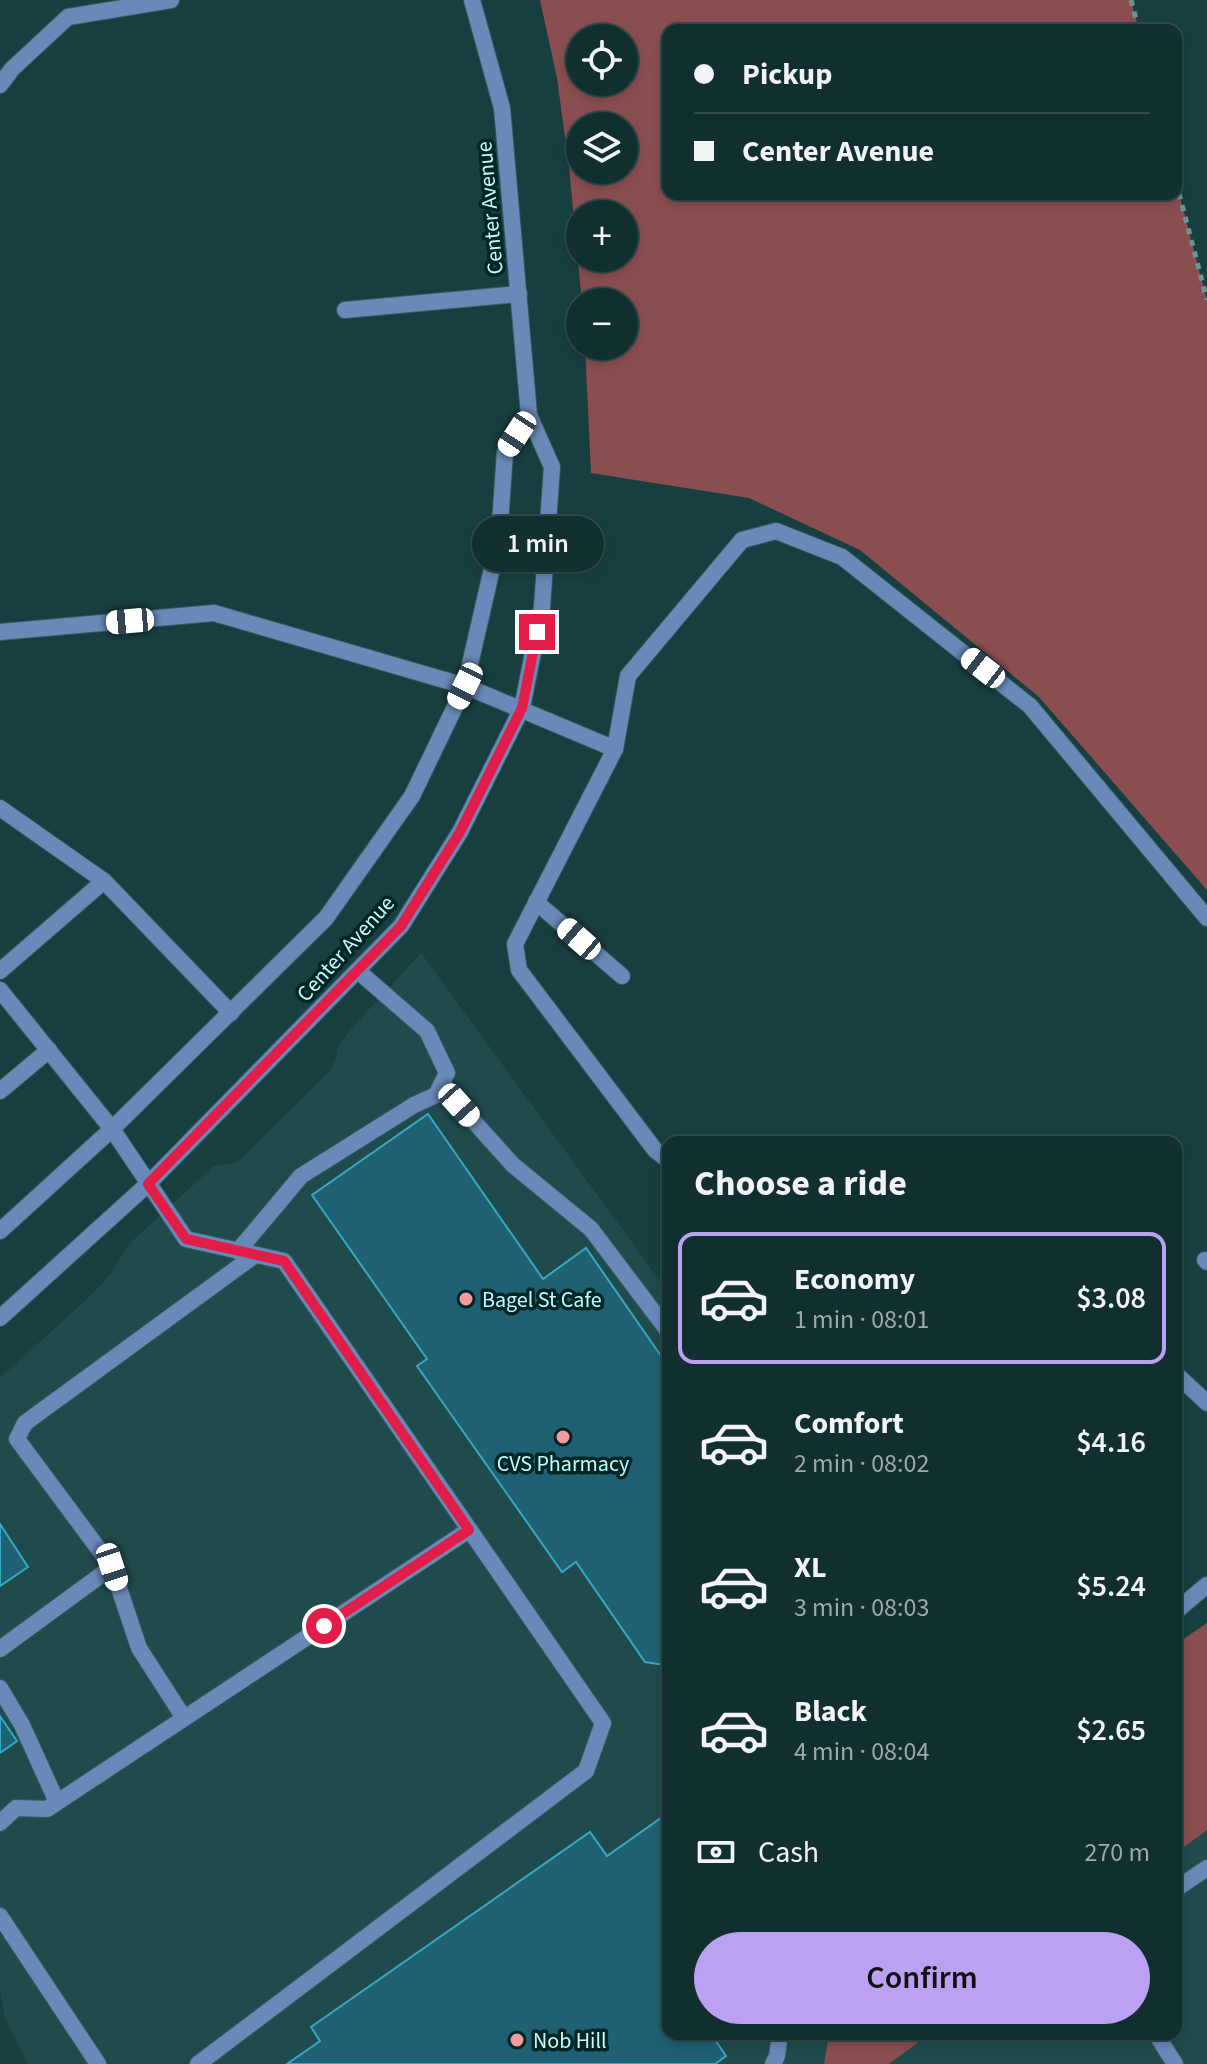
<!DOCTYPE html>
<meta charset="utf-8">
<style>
:root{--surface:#122f30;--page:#1b3738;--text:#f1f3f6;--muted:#9ca9ab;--line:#314a4c;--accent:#bca0f2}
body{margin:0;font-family:"Source Sans 3",sans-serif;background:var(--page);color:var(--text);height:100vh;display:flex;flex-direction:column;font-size:30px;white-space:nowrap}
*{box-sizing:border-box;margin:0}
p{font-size:26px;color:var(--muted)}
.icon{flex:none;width:44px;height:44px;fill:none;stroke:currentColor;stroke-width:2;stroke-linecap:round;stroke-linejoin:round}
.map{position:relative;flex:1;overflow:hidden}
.side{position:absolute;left:662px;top:1136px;width:520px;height:904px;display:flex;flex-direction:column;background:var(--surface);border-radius:16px;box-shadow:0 4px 12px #0003,0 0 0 2px var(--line)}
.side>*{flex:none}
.top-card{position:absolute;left:662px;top:24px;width:520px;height:176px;border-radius:16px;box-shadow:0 4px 12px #0003,0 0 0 2px var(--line);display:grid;align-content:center;height:176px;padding:0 32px;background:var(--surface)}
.tools{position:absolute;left:566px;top:24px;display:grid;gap:16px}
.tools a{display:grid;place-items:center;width:72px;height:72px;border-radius:50%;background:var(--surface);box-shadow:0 4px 12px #0003,0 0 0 2px var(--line);font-size:40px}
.end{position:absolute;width:36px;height:36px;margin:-18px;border:10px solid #e11d48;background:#fff;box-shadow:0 0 0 4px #fff}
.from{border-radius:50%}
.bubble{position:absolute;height:56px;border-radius:28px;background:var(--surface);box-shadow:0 4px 12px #0003,0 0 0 2px var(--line);font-size:26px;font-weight:600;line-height:56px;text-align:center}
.car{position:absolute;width:24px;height:48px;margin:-24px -12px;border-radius:10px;box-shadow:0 0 6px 2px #0007;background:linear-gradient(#fff 24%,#345 0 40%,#fff 0 76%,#345 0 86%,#fff 0)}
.top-card b{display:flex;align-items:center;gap:28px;height:76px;font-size:30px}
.top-card b+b{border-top:2px solid var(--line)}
.top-card i{width:20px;height:20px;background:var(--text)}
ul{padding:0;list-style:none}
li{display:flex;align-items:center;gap:24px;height:132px;margin:0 16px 12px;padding:0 16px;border:4px solid transparent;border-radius:16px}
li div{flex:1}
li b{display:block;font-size:30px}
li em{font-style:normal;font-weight:600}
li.active{border-color:var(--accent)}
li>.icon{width:72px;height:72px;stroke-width:1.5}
h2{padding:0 32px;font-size:36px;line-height:96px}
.pay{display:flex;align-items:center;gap:20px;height:88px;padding:0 32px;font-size:30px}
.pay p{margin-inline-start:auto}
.action{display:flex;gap:16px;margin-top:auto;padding:16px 32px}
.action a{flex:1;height:92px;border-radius:48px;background:var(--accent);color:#111;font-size:32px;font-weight:600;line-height:92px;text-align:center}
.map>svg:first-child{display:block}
</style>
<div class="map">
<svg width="1207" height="2064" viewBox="0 0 1207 2064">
<rect width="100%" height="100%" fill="#183f40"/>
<g fill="#204b4d">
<polygon points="421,953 668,1292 668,2034 829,2034 824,2064 28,2064 5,2019 0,1992 0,1378 86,1300 110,1275 129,1244 214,1166 234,1163 241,1159 329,1072 336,1060 337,1049 353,1027"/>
<polygon points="1207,1830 1207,2064 889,2064 930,2034 1176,2034 1176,1853"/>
</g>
<g fill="#8a4e50" fill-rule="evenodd">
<path d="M 540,0 L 1131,0 L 1139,30 L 668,30 L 668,194 L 1176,194 L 1176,182 L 1207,300 L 1207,890 L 1039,697 L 860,550 L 749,498 L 591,473 L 585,346 L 624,346 L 624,302 L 582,302 L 569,167 L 557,78 ZM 580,38 L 624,38 L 624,82 L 580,82 ZM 580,126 L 624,126 L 624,170 L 580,170 ZM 580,214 L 624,214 L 624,258 L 580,258 Z"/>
<polygon points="1207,1623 1207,1830 1176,1853 1176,1644"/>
<polygon points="829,2034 930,2034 889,2064 824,2064"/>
</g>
<g fill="#1f6172" stroke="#34a8c4" stroke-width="2">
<polygon points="428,1114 543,1279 586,1248 668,1366 668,1669 665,1665 645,1662 576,1562 562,1572 417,1366 427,1359 312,1195"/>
<polygon points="0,1524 28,1567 0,1586"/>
<polygon points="0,1716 17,1741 0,1753"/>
<polygon points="668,1813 668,2034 711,2034 726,2056 715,2064 287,2064 320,2041 311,2027 590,1832 607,1856"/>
</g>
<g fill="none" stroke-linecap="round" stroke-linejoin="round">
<g stroke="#345d5e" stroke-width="18">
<g id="service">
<polyline points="0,85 12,69 68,17 171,0"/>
<polyline points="345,310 519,294"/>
<polyline points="0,632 214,613 465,686 615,749"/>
<polyline points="0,808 104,881"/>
<polyline points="536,902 622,976"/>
<polyline points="0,971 104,881 231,1013"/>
<polyline points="0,990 112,1129 186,1239 284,1261 603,1723 586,1771 198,2064"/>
<polyline points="441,1085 513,1165 591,1229 668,1331"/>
<polyline points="0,1091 49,1050"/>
<polyline points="668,1160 655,1150 519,970 515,944 615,749 628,676 742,540 776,531 842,557 1030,706 1207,918"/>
<polyline points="238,1251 301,1176 414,1105 436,1095 447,1073 427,1031 358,971"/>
<polyline points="1205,1260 1207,1262"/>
<polyline points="1176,1374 1207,1403"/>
<polyline points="1176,1611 1207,1585"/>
<polyline points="0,1649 112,1567"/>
<polyline points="0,1688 22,1725 57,1802"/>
<polyline points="184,1718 139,1648 112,1567 17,1439 25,1423 255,1255"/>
<polyline points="0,1823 16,1808 47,1809 469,1530"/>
<polyline points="1176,1889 1207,1868"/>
<polyline points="0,1916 98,2064"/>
<polyline points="1156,2034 1175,2064"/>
<polyline points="773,2064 777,2056 780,2034"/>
</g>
</g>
<g stroke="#345d5e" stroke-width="18">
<g id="tertiary">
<polyline points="0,1231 112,1129 326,918 412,796 465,686 499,538 505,452 529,415"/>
<polyline points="0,1318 148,1184 401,926 460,832 522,708 542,607 552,467 529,415 502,108 472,0"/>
</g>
</g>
<g stroke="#689596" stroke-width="5" stroke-dasharray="6 6" stroke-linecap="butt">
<polyline points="1131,0 1139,30"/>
<polyline points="1176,182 1207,300"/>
</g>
<use href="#service" stroke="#6989b8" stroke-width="16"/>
<use href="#tertiary" stroke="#6989b8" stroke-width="16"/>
</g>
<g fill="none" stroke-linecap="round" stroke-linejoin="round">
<polyline stroke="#e11d48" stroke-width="10" points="324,1626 469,1530 284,1261 186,1239 148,1184 401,926 460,832 522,708 537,632"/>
</g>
<g fill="#f59b9d" stroke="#002526" stroke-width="3">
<circle cx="466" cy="1299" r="8"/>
<circle cx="563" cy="1437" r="8"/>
<circle cx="517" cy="2040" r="8"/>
</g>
<g text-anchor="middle" stroke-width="7" stroke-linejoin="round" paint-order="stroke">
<g font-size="22" fill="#c5fafb" stroke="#002526">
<text transform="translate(489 208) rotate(-95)" y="8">Center Avenue</text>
<text transform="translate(345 948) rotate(-48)" y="8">Center Avenue</text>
</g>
<g font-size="22" fill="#c5fafb" stroke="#002526" text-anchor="start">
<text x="482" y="1307">Bagel St Cafe</text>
<text x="563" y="1471" text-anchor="middle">CVS Pharmacy</text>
<text x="533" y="2048">Nob Hill</text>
</g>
</g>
</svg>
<div class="tools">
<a><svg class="icon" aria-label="locate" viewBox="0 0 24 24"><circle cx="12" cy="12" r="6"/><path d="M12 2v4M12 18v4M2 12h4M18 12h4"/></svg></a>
<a><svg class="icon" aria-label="layers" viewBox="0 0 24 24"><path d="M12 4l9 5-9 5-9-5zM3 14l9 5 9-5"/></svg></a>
<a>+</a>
<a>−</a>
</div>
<i class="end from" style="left:324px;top:1626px"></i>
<i class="end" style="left:537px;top:632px"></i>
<div class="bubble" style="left:472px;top:516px;width:132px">1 min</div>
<i class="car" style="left:517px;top:434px;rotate:213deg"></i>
<i class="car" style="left:130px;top:621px;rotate:265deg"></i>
<i class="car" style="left:983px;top:668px;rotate:308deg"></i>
<i class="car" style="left:465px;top:686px;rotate:206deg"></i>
<i class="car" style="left:579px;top:939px;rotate:311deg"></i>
<i class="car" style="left:459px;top:1105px;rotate:138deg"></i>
<i class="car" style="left:112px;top:1567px;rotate:162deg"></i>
<div class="top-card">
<b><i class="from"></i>Pickup</b>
<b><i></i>Center Avenue</b>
</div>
<section class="side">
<h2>Choose a ride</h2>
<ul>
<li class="active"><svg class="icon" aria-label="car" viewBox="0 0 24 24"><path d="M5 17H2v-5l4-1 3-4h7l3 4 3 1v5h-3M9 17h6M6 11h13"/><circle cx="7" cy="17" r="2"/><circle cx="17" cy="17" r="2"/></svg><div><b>Economy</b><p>1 min · 08:01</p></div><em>$3.08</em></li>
<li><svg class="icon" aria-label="car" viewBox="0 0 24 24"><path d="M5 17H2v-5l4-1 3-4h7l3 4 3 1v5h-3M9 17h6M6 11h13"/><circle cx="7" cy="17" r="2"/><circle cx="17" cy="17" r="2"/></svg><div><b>Comfort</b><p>2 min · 08:02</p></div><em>$4.16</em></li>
<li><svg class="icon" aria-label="car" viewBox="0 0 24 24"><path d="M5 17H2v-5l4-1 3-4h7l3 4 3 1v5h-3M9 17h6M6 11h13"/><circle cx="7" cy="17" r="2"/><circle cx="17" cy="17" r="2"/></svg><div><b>XL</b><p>3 min · 08:03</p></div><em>$5.24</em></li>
<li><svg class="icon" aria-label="car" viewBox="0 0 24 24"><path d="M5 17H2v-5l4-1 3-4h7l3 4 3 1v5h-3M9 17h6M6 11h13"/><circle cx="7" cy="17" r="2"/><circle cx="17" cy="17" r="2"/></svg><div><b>Black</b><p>4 min · 08:04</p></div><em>$2.65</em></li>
</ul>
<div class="pay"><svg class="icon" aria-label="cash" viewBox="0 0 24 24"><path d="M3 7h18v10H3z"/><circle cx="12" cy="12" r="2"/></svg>Cash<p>270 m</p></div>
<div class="action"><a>Confirm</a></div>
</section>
</div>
